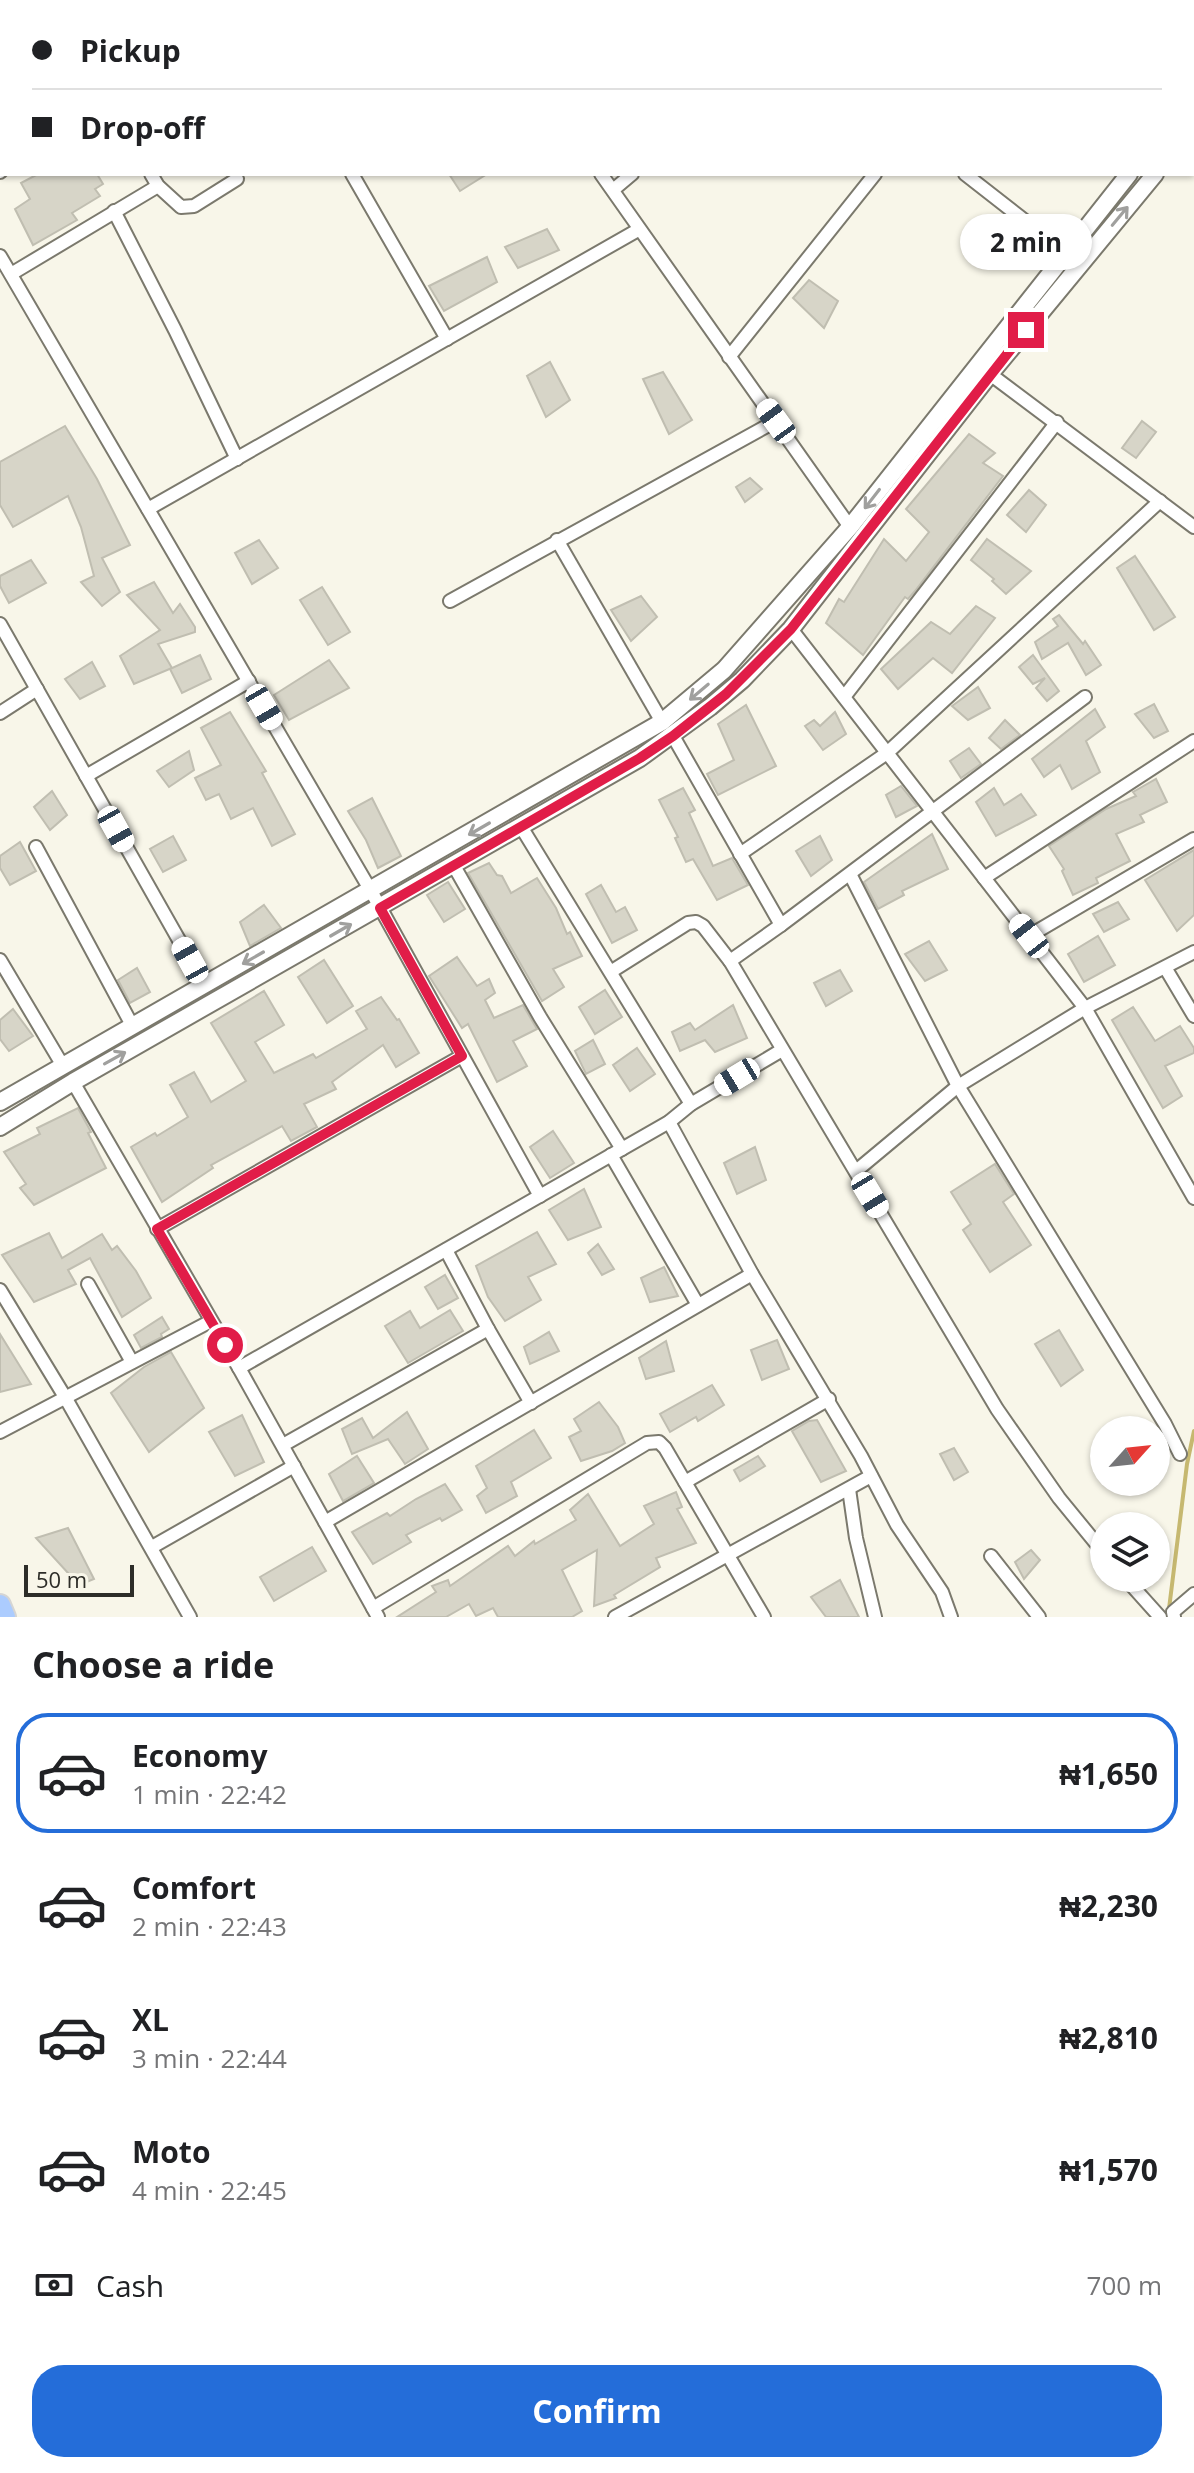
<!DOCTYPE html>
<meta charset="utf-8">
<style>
:root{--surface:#fff;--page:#f2f2f2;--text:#202124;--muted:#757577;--line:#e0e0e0;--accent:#246dd9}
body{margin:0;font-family:"Open Sans",sans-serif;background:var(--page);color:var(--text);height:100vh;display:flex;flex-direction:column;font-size:30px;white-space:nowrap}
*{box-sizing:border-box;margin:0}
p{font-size:26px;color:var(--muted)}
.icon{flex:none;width:44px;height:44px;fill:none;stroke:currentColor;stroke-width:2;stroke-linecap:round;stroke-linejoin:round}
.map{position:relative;height:1617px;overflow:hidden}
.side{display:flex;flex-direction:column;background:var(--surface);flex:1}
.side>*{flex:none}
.top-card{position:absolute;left:0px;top:0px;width:1194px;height:176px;box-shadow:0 2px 6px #0004;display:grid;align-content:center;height:176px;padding:0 32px;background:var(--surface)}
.needle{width:52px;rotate:63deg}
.controls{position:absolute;left:1090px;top:1416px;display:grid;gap:16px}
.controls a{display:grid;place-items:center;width:80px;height:80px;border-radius:50%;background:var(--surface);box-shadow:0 2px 6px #0004;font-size:40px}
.scale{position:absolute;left:24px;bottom:20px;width:110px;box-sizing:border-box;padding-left:8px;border:4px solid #2d2d28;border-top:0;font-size:22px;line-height:28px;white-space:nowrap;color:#2d2d28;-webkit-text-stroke:6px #f8f6e9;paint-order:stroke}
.end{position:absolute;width:36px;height:36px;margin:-18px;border:10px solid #e11d48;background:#fff;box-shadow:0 0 0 4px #fff}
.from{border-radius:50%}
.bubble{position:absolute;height:56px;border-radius:28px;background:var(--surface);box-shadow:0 2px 6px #0004;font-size:26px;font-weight:700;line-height:56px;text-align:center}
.car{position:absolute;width:24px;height:48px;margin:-24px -12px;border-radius:10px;box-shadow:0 0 6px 2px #0007;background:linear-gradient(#fff 24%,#345 0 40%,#fff 0 76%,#345 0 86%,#fff 0)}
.top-card b{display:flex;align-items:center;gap:28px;height:76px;font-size:30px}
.top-card b+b{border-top:2px solid var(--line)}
.top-card i{width:20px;height:20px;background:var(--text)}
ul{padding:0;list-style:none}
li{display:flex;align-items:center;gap:24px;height:120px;margin:0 16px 12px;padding:0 16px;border:4px solid transparent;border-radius:32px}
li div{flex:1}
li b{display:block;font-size:30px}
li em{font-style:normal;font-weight:700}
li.active{border-color:var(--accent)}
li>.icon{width:72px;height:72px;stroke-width:1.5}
h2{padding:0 32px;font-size:36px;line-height:96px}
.pay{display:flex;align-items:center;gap:20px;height:88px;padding:0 32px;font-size:30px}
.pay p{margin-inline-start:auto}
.button{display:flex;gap:16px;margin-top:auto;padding:16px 32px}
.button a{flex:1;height:92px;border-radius:32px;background:var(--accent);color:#fff;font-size:32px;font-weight:700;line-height:92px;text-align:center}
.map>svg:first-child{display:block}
</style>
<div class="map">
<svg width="1194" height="1617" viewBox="0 0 1194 1617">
<rect width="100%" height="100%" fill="#f8f6e9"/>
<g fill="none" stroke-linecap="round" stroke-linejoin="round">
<polyline stroke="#c6b870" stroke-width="4" points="1168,1617 1187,1464 1194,1431"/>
</g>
<g fill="#d7d5c8" stroke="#c0beb1" stroke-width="2">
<polygon points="38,174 97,174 103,184 95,189 100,196 72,213 77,220 33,245 15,209 30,199 21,183"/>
<polygon points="449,174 487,174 460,191"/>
<polygon points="547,229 559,250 518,268 505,247"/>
<polygon points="487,257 497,282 444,311 429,286"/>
<polygon points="809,280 838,301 824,328 793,298"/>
<polygon points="550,362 570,400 546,417 527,376"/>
<polygon points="663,372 692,420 669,434 643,379"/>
<polygon points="1142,421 1156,432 1136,458 1122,448"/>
<polygon points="65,426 97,479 130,545 102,558 120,592 102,606 81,582 94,576 81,527 68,496 13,527 0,505 0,462"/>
<polygon points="969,434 995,453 983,463 1003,476 915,591 908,599 905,597 863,655 826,623 839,599 844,602 884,539 906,561 929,532 906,509"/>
<polygon points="750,478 762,489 745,502 736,487"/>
<polygon points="1029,490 1046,505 1026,532 1007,515"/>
<polygon points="987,539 1031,571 1006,594 992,581 994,579 971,560"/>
<polygon points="259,540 278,568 252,584 235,553"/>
<polygon points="1135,556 1175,617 1154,630 1117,568"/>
<polygon points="31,560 46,583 9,603 0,586 0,576"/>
<polygon points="154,582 173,613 180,604 195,627 195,632 158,644 172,668 134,684 120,656 160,630 127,595"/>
<polygon points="322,587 350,632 328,645 300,600"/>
<polygon points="641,596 657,617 631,641 611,610"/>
<polygon points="976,606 995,618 952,673 933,658 898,689 881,669 931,622 950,634"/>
<polygon points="1059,615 1083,644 1085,641 1101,665 1086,675 1068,643 1042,659 1035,642 1058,626 1053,619"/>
<polygon points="200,655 211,679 182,693 170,669"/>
<polygon points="1033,655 1059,691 1047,701 1036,688 1045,678 1033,684 1019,667"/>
<polygon points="329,660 349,688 289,720 274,695"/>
<polygon points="92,662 105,686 80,699 65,679"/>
<polygon points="978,687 990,708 968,720 952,706"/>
<polygon points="1154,704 1168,731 1154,738 1135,714"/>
<polygon points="746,705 776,766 718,795 707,774 734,760 718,724"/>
<polygon points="1095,709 1105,727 1086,741 1100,772 1072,789 1060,765 1044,777 1032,759"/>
<polygon points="230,712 266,771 262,773 295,834 272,846 253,808 231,819 219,794 206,800 195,778 221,765 201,728"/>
<polygon points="835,712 846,734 823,750 805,726 814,720 820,726"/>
<polygon points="1005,720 1020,735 1001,749 989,738"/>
<polygon points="969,748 981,764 961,778 950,761"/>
<polygon points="189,751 194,770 169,787 157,771"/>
<polygon points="1156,779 1167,802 1140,815 1144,822 1116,834 1130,861 1096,878 1098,883 1073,895 1062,871 1064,869 1049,846 1106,809 1136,796 1133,792"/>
<polygon points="901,786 917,806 896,817 886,795"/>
<polygon points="683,788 695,810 689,813 713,866 732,858 748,885 717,900 693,859 686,862 675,838 678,837 659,800"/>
<polygon points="994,788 1004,805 1021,794 1036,815 996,836 976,802"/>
<polygon points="52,791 67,815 50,830 34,807"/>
<polygon points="372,798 401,856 378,868 366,840 348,811"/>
<polygon points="932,834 948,869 902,891 904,895 878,909 864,882"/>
<polygon points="173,836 186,860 163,872 150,849"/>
<polygon points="820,836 832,860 811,876 796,851"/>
<polygon points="20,842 36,871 10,885 0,868 0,856"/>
<polygon points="1194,850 1194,915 1177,931 1145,880"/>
<polygon points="489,863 497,875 502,876 511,893 537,878 556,908 567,934 570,932 582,956 553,969 564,987 542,1001 468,873"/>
<polygon points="448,882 465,909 444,922 427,895"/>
<polygon points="601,885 616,912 625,907 637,930 612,943 586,894"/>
<polygon points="1118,902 1129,919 1104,932 1093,914"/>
<polygon points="264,905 281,928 250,946 240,922"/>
<polygon points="1098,936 1115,965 1084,982 1068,954"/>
<polygon points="929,941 947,970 925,981 905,954"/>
<polygon points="457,957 477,986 489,979 495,993 485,1000 494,1018 523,1005 537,1029 513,1041 527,1066 497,1082 468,1024 462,1028 429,976"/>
<polygon points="324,960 353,1006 327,1023 298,977"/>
<polygon points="137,968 150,992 130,1003 118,980"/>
<polygon points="840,970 852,991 826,1006 814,983"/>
<polygon points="605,990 622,1017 595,1034 579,1007"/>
<polygon points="264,991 284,1025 255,1042 274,1073 313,1054 316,1058 367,1029 356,1011 381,997 397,1020 399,1019 419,1053 396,1067 383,1045 332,1082 336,1089 304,1104 317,1127 291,1141 282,1126 211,1165 213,1168 162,1202 131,1147 155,1133 157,1136 188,1117 170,1085 194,1072 211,1102 246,1081 211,1023"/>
<polygon points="733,1005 747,1038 715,1052 705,1040 680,1051 672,1032 690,1023 695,1030"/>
<polygon points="1133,1007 1155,1041 1180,1026 1194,1048 1194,1053 1165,1066 1182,1096 1163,1108 1112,1020"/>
<polygon points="13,1009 33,1036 9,1051 0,1039 0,1020"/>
<polygon points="593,1040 605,1064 586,1074 575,1051"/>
<polygon points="637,1048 655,1074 630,1091 613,1065"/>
<polygon points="78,1108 91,1132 88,1133 106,1168 34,1205 20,1188 26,1184 4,1152 40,1134 37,1128"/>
<polygon points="553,1131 574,1163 550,1178 530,1147"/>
<polygon points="755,1147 766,1180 737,1194 724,1163"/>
<polygon points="995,1164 1014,1194 1003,1202 1031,1245 990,1272 963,1230 971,1224 951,1192"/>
<polygon points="584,1189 601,1227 568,1240 549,1210"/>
<polygon points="537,1232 556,1264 528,1277 541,1300 505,1321 488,1297 476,1266"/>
<polygon points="49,1233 62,1258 102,1234 112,1250 117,1246 136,1271 151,1298 122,1317 90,1258 68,1270 76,1284 34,1302 2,1255"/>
<polygon points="598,1244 614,1269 602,1275 588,1253"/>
<polygon points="664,1267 678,1296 650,1302 641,1278"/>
<polygon points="445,1275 458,1298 438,1309 425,1287"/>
<polygon points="450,1310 463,1331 408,1363 385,1326 410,1311 420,1328"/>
<polygon points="162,1317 169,1329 161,1334 162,1337 141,1348 134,1335"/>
<polygon points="1059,1330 1083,1370 1061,1386 1035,1344"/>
<polygon points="549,1332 559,1351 530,1364 524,1347"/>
<polygon points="0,1334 31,1384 0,1392"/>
<polygon points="777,1340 789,1369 762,1380 751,1350"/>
<polygon points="666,1341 674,1371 646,1379 639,1358"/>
<polygon points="171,1352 204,1408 149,1452 111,1393 144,1367"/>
<polygon points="712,1385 724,1405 698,1421 696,1417 670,1432 660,1414"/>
<polygon points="599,1402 618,1427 625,1443 612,1451 581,1461 569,1437 581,1431 574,1419"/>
<polygon points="407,1412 428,1449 405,1464 388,1439 352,1454 342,1429 362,1418 373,1438"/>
<polygon points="242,1415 264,1462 235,1476 209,1432"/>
<polygon points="817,1420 846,1471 821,1482 792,1431 809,1421"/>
<polygon points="534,1430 551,1458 511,1482 517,1496 486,1513 477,1496 487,1488 476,1466"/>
<polygon points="954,1448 968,1472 954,1480 940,1454"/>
<polygon points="357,1456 374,1483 343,1501 329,1474"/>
<polygon points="758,1456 765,1466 740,1481 734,1470"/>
<polygon points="445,1484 462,1510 442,1521 440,1518 406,1535 411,1542 373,1564 352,1532 387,1513 390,1516 416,1499"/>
<polygon points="676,1492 682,1507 677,1509 696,1543 656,1558 660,1567 614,1595 616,1598 594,1606 597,1550 562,1570 582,1611 572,1617 498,1617 493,1608 476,1616 469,1604 446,1617 397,1617 436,1592 432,1586 448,1580 450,1586 508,1546 515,1556 534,1541 535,1544 576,1520 570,1510 588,1494 620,1546 654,1524 644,1506"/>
<polygon points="68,1528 94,1579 79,1585 36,1538"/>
<polygon points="312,1547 326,1571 274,1601 260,1577"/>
<polygon points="1031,1550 1040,1560 1024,1579 1015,1562"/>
<polygon points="840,1580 859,1617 826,1617 811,1597"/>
</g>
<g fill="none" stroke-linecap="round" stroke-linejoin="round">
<g stroke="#7b796d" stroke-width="16">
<g id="minor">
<polyline points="50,0 51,2"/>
<polyline points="251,0 252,2"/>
<polyline points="482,0 483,2"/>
<polyline points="656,0 658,2"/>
<polyline points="1032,0 1034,2"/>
<polyline points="404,2 407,0"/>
<polyline points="800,2 801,0"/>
<polyline points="1053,2 1054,0"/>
<polyline points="0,172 2,170"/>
<polyline points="151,174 158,186 181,207 194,206 237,179"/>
<polyline points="352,174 447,339"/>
<polyline points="601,174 850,527"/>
<polyline points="965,174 1065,252"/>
<polyline points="613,190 632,174"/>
<polyline points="114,211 175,330 237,459"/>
<polyline points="0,256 371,891 540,1196"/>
<polyline points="11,274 158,186"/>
<polyline points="729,357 875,174"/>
<polyline points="990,374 1194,527"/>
<polyline points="148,509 638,230"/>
<polyline points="557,540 662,722"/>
<polyline points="450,601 776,421"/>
<polyline points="0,624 205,986"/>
<polyline points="791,629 1085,1008 1194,1198"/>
<polyline points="844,697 1057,422"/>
<polyline points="0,713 37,689"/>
<polyline points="673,736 781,925 730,961 997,1409 1059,1498 1104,1553"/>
<polyline points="86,776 249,681"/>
<polyline points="520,825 691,1104"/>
<polyline points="36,847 133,1027"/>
<polyline points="740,854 887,753 1160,501"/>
<polyline points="454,866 540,1017 622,1149"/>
<polyline points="850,874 958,1086 1165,1424 1180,1454"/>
<polyline points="984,878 1194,741"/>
<polyline points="781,925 1085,697"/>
<polyline points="1029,936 1194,839"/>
<polyline points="0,960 63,1066"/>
<polyline points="1166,969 1194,1016"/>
<polyline points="612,971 688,923 696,922 703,926 730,961"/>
<polyline points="73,1082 239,1368 378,1617"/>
<polyline points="669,1122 752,1274 861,1456 897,1525 942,1592 951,1617"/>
<polyline points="611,1155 698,1305"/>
<polyline points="856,1171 958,1086 1085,1008 1194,952"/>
<polyline points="157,1229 462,1056"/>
<polyline points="446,1250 488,1329 531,1403"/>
<polyline points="88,1284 132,1362"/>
<polyline points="0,1290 65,1397 190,1617"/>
<polyline points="239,1368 669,1122 691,1104 782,1050"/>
<polyline points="0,1432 211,1321"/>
<polyline points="283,1445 488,1329"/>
<polyline points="685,1482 829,1399"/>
<polyline points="849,1489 856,1538 875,1617"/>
<polyline points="325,1522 752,1274"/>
<polyline points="152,1547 294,1466"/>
<polyline points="991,1556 1039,1617"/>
<polyline points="1125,1578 1160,1617"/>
<polyline points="373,1608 647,1443 659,1442 665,1448 764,1617"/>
<polyline points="615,1617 871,1476"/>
<polyline points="1174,1617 1173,1612 1194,1594"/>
</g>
</g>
<g stroke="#7b796d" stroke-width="20">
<g id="tertiary">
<polyline points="1192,98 1194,96"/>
<polyline points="1192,129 1194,127"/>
<polyline points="0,1102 662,722 724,670 850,527 1129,174"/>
<polyline points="0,1127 73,1082 640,758 710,707 742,680 791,629 990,374 1155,174"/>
</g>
</g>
<g stroke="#d5d5d4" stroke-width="24">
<polyline id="primary" points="0,1605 5,1617"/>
</g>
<use href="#minor" stroke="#fff" stroke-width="12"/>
<use href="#tertiary" stroke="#fff" stroke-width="16"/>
<use href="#primary" stroke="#acccfe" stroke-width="20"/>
</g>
<defs><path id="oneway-shaft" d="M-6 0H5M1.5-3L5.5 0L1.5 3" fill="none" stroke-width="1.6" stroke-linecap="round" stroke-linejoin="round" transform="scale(2)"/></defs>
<g stroke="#a0a09e">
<use href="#oneway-shaft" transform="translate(1120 216) rotate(-50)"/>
<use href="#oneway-shaft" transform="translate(872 499) rotate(128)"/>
<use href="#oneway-shaft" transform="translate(699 692) rotate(140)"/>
<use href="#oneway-shaft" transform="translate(479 829) rotate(150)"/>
<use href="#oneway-shaft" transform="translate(341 930) rotate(-30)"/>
<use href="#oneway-shaft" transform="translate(253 958) rotate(150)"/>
<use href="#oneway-shaft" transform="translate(115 1058) rotate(-29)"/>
</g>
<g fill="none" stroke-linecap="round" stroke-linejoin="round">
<polyline stroke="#e11d48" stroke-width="10" points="225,1345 157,1229 462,1056 380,908 640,758 673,736 726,694 791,629 1026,330"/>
</g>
</svg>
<div class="controls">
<a><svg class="needle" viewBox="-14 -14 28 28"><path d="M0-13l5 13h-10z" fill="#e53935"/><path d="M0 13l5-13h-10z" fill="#757577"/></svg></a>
<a><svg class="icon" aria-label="layers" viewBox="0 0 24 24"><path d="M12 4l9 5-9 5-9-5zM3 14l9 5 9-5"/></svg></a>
</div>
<div class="scale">50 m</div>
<i class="end from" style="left:225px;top:1345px"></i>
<i class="end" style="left:1026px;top:330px"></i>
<div class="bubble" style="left:960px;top:214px;width:132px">2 min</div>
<i class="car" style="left:776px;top:421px;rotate:324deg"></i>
<i class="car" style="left:264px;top:707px;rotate:150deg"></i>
<i class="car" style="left:116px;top:829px;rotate:151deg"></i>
<i class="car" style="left:1029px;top:936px;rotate:322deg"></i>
<i class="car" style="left:190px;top:960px;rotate:331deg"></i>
<i class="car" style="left:737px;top:1077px;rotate:239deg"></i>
<i class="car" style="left:870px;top:1195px;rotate:149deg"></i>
<div class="top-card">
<b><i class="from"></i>Pickup</b>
<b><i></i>Drop-off</b>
</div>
</div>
<section class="side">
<h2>Choose a ride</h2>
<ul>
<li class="active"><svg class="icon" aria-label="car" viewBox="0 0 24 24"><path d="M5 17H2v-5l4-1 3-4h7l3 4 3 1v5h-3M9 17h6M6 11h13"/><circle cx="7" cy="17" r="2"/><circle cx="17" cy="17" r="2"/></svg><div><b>Economy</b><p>1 min · 22:42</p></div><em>₦1,650</em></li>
<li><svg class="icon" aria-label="car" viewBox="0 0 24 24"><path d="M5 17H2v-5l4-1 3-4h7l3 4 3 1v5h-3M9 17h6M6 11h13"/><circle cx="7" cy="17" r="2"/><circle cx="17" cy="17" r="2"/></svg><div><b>Comfort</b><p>2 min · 22:43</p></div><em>₦2,230</em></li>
<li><svg class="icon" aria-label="car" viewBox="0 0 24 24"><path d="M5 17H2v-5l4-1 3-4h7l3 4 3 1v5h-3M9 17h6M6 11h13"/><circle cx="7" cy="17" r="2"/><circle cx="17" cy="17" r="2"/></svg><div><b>XL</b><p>3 min · 22:44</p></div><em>₦2,810</em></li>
<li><svg class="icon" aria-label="car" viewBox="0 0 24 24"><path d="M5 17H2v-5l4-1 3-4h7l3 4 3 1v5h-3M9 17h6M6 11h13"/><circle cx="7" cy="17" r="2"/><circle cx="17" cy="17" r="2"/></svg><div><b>Moto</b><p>4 min · 22:45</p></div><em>₦1,570</em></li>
</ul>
<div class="pay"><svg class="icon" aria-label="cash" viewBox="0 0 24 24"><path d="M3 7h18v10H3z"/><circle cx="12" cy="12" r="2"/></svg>Cash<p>700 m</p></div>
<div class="button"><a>Confirm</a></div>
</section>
